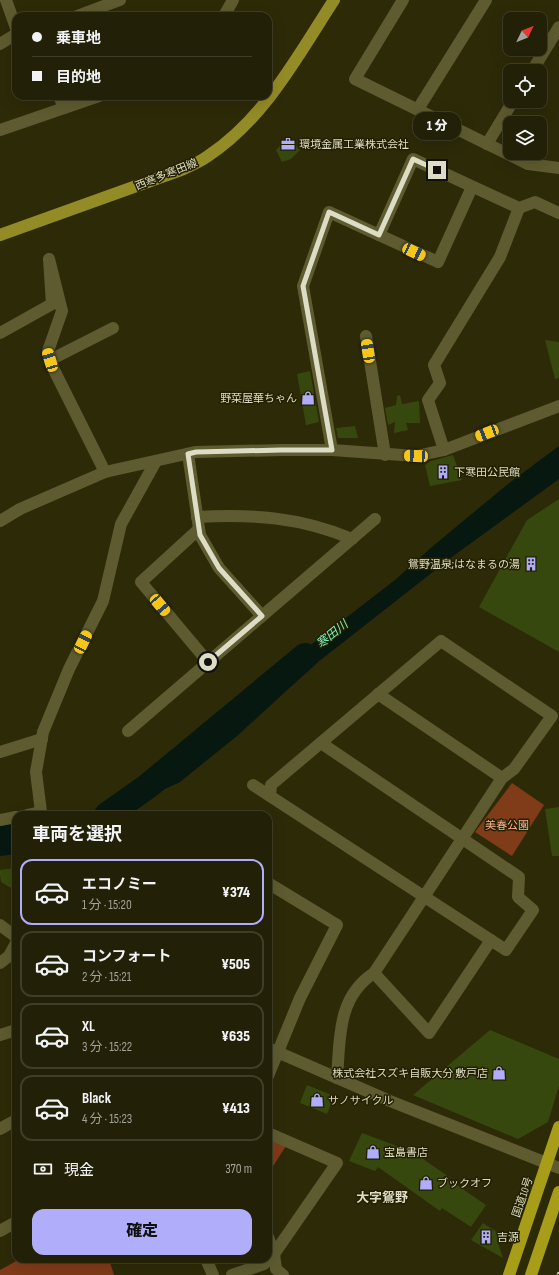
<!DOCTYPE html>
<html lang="ja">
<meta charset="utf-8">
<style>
:root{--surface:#222006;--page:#2a2810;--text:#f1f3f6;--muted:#a2a39b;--line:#3f3e28;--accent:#b0aefa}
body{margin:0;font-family:"Sofia Sans Condensed","Noto Sans JP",sans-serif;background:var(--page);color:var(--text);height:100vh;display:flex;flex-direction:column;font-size:15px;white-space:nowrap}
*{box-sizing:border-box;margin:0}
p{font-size:13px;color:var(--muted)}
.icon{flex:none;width:22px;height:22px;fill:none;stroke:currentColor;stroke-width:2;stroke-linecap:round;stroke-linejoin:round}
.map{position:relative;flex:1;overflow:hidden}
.drawer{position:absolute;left:12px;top:811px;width:260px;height:452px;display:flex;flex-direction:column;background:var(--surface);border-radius:12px;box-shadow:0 4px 16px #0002,0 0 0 1px var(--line)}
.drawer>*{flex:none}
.banner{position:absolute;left:12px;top:12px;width:260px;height:88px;border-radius:12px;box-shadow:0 4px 16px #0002,0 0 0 1px var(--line);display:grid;align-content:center;height:88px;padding:0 20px;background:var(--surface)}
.needle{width:26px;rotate:47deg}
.controls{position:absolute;left:503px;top:12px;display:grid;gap:8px}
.controls a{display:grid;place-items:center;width:44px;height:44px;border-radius:8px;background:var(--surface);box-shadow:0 4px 16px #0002,0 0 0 1px var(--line);font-size:20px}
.end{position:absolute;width:18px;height:18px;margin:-9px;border:5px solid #dddcc4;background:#111;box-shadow:0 0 0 2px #111}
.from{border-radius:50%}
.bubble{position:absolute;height:28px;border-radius:12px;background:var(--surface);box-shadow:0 4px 16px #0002,0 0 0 1px var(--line);font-size:13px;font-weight:800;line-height:28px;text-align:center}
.car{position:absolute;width:12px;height:24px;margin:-12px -6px;border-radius:5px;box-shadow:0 0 3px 1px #0007;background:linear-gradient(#f5c518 24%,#345 0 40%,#f5c518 0 76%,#345 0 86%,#f5c518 0)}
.banner b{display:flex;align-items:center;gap:14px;height:38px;font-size:15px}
.banner b+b{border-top:1px solid var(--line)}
.banner i{width:10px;height:10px;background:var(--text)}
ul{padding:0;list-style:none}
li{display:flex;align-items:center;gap:12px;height:66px;margin:0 8px 6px;padding:0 12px;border:2px solid var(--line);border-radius:12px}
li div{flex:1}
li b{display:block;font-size:15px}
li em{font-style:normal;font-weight:800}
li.selected{border-color:var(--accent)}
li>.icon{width:36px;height:36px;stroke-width:1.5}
h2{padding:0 20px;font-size:18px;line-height:48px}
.pay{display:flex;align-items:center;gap:10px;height:44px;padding:0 20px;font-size:15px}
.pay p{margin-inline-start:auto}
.button{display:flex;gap:8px;margin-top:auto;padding:8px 20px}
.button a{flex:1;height:46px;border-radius:12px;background:var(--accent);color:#111;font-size:16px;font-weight:800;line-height:46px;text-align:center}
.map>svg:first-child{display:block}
</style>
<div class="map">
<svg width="559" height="1275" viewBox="0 0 559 1275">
<rect width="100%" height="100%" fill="#2d2a08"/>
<g fill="#803b18">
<polygon points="512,783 544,805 512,856 475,832"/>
<polygon points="268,1138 286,1146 268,1174"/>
<polygon points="20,1259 59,1259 60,1262 63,1259 109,1259 114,1275 0,1275 0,1270"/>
</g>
<g fill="#071811">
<polygon points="559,446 559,479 452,557 318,662 237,736 180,782 126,807 113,815 104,815 174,775 202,755 253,713 286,666 303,651 395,580 433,546 508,484"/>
<polygon points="0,845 16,845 16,854 0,856"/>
</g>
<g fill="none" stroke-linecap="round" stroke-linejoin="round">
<g stroke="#071811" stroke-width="26">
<polyline points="107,815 148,786 305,656"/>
<polyline points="0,837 16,835"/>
</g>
</g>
<g fill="#37480e">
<polygon points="288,138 300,150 291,159 282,162 276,150"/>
<polygon points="545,340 559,342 559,378 555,379"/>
<polygon points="310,371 319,422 306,425 297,374"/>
<polygon points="400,395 402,404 419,401 420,423 406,423 408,430 394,433 395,422 388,425 385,408 396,405 397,396"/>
<polygon points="355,426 358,438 338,438 336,428"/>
<polygon points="453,455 462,480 430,486 425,465 431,461"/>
<polygon points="559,499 559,652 479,607 527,520"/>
<polygon points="559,807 559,856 552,856 545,809"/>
<polygon points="16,868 16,891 1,882 0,875 0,870"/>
<polygon points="490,1030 559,1059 559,1086 548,1122 518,1139 413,1095"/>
<polygon points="307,1085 334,1096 327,1114 300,1103"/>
<polygon points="362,1133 413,1152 449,1177 448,1179 486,1205 471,1227 442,1208 440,1211 378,1167 375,1171 349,1161"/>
<polygon points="483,1223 500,1234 497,1240 503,1258 471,1240"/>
</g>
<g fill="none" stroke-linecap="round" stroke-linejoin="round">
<g stroke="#5e5b30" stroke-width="12">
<polyline points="6,0 16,28"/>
<polyline points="403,0 355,79 528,164 559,168"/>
<polyline points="77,16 120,0"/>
<polyline points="224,16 233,0"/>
<polyline points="0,44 16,34"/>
<polyline points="532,71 559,27"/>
<polyline points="59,96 64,108"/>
<polyline points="418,109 486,0"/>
<polyline points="0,130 99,96"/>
<polyline points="487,144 513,101"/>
<polyline points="379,235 413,159 519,208 535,202 559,213"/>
<polyline points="0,333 52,304 49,259 62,311 48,351 54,370 105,472"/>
<polyline points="366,336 385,455"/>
<polyline points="50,360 113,328"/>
<polyline points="332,450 303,286 329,212 438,262 472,187"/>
<polyline points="444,450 428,400 440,383 434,365 500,257 519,208"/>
<polyline points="188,454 200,535 219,568 262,616"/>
<path d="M 197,517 C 252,514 301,517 352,539"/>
<polyline points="0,521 20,509 105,472 195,452 281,450 332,450 416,456 444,450 559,406"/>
<polyline points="199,529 141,582 208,662"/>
<polyline points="378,694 502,778"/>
<polyline points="128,731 375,519"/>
<polyline points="0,752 42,739"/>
<polyline points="253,785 506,950 533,910 518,897 519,877 321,743"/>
<path d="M 270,796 L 271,785 L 441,641 L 552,716 L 514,769 L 502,778 L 374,973 C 337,997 340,1039 337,1078"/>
<polyline points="27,815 41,812 36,772 43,732 69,669 103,601 121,524 156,461"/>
<polyline points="0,820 16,817"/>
<polyline points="268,883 337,925 300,998 268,1076"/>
<polyline points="0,925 16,937"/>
<polyline points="0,963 9,956 16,943"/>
<polyline points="374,973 429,1033 491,940"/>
<polyline points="0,1035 16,1030"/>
<polyline points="268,1048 390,1101 559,1168"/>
<polyline points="0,1129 16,1120"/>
<polyline points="0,1231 16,1222"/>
<polyline points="268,1237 274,1254 276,1269 283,1275"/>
<polyline points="206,1259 213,1275"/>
<polyline points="232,1275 264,1264 274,1254 337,1163 268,1133"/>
</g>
<path stroke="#938b26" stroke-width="12" d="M 0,235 L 181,170 C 190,166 200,162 208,156 C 265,118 297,57 334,0"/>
<g stroke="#a79d19" stroke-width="12">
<polyline points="509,1275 559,1127"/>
<polyline points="531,1275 559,1192"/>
</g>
<g stroke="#cac9b0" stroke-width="4.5">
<polyline id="rail" points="559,1275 559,1274"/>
</g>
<use href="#rail" stroke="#232000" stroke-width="3" stroke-dasharray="9" stroke-linecap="butt"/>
</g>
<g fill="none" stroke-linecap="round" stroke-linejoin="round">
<polyline stroke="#dddcc4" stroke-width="5" points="208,662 262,616 219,568 200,535 188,454 196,452 281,450 332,450 303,286 329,212 379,235 413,159 437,170"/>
</g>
<defs>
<g id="office-bare" transform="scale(1.08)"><path d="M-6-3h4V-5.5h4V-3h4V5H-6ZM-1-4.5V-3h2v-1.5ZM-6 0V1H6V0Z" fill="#b0aefa" stroke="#232000" stroke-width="2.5" paint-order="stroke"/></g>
<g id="shop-bare" transform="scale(1.08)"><path d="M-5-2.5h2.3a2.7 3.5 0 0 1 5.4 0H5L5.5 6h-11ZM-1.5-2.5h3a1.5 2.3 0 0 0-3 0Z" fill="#b0aefa" stroke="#232000" stroke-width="2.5" paint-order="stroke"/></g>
<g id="building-bare" transform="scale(1.08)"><path d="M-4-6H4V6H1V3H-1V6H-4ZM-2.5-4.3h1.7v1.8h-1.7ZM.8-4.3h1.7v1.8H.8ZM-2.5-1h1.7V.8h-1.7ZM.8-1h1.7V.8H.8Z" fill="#b0aefa" stroke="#232000" stroke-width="2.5" paint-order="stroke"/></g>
</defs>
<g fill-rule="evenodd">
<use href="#office-bare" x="288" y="144"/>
<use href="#shop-bare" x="308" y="398"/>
<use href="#building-bare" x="443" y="472"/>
<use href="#building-bare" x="531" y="564"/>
<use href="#shop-bare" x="499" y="1073"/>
<use href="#shop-bare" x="317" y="1100"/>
<use href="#shop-bare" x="373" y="1152"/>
<use href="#shop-bare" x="426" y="1183"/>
<use href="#building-bare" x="486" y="1237"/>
</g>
<g text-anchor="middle" stroke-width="3" stroke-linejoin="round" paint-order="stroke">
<g font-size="11" fill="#dddcc4" stroke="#232000" text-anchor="start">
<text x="299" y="148">環境金属工業株式会社</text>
<text x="297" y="402" text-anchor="end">野菜屋華ちゃん</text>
<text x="454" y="476">下寒田公民館</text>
<text x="520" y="568" text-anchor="end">鴛野温泉;はなまるの湯</text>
<text x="488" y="1077" text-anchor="end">株式会社スズキ自販大分 敷戸店</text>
<text x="328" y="1104">サノサイクル</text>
<text x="384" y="1156">宝島書店</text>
<text x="437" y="1187">ブックオフ</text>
<text x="497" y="1241">吉源</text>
</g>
<g font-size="11" fill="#dddcc4" stroke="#232000">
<text transform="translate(166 174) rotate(-22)" y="4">西寒多寒田線</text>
<text transform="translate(522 1197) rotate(-71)" y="4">国道10号</text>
</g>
<g font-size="11" fill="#fdb08e" stroke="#232000">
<text x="507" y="829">美春公園</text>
</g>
<g font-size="12" font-style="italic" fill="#7bf9c6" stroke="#232000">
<text transform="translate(332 634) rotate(-39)" y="4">寒田川</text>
</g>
<g font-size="13" font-weight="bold" fill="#dddcc4" stroke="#232000">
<text x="382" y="1202">大字鴛野</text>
</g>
</g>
</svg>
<div class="controls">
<a><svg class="needle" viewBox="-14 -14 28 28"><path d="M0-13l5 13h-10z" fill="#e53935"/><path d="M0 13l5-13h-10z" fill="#a2a39b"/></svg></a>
<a><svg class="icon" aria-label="locate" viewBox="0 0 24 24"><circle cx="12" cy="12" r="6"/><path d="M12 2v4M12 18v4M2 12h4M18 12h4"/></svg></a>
<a><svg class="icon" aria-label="layers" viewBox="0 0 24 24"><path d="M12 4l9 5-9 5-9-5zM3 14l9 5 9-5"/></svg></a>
</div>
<i class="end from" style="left:208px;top:662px"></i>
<i class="end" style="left:437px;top:170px"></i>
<div class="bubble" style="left:413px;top:112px;width:48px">1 分</div>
<i class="car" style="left:414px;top:252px;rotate:115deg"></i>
<i class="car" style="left:368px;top:351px;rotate:351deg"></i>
<i class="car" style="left:50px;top:360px;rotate:343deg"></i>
<i class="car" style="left:487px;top:433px;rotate:249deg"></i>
<i class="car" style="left:416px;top:456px;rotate:273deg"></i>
<i class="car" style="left:160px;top:605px;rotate:140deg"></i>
<i class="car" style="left:83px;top:642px;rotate:26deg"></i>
<div class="banner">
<b><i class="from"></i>乗車地</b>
<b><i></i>目的地</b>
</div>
<section class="drawer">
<h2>車両を選択</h2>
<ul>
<li class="selected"><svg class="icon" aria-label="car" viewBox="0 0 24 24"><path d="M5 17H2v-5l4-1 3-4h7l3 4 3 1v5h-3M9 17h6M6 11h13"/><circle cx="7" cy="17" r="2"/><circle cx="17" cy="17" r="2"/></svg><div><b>エコノミー</b><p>1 分 · 15:20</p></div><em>¥374</em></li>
<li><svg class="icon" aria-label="car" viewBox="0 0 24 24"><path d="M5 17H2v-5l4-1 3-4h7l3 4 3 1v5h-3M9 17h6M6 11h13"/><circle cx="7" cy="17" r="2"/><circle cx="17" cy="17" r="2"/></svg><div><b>コンフォート</b><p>2 分 · 15:21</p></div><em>¥505</em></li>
<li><svg class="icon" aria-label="car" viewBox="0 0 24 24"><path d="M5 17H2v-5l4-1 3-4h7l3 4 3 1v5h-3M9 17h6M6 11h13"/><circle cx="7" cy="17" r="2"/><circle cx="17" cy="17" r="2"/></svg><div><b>XL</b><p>3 分 · 15:22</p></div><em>¥635</em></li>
<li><svg class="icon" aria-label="car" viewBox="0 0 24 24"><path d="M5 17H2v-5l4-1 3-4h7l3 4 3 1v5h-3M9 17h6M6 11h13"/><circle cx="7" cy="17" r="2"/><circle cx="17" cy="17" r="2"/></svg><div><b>Black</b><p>4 分 · 15:23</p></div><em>¥413</em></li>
</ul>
<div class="pay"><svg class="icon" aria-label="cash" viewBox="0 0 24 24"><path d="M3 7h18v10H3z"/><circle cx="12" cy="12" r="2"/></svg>現金<p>370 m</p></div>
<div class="button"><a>確定</a></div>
</section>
</div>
